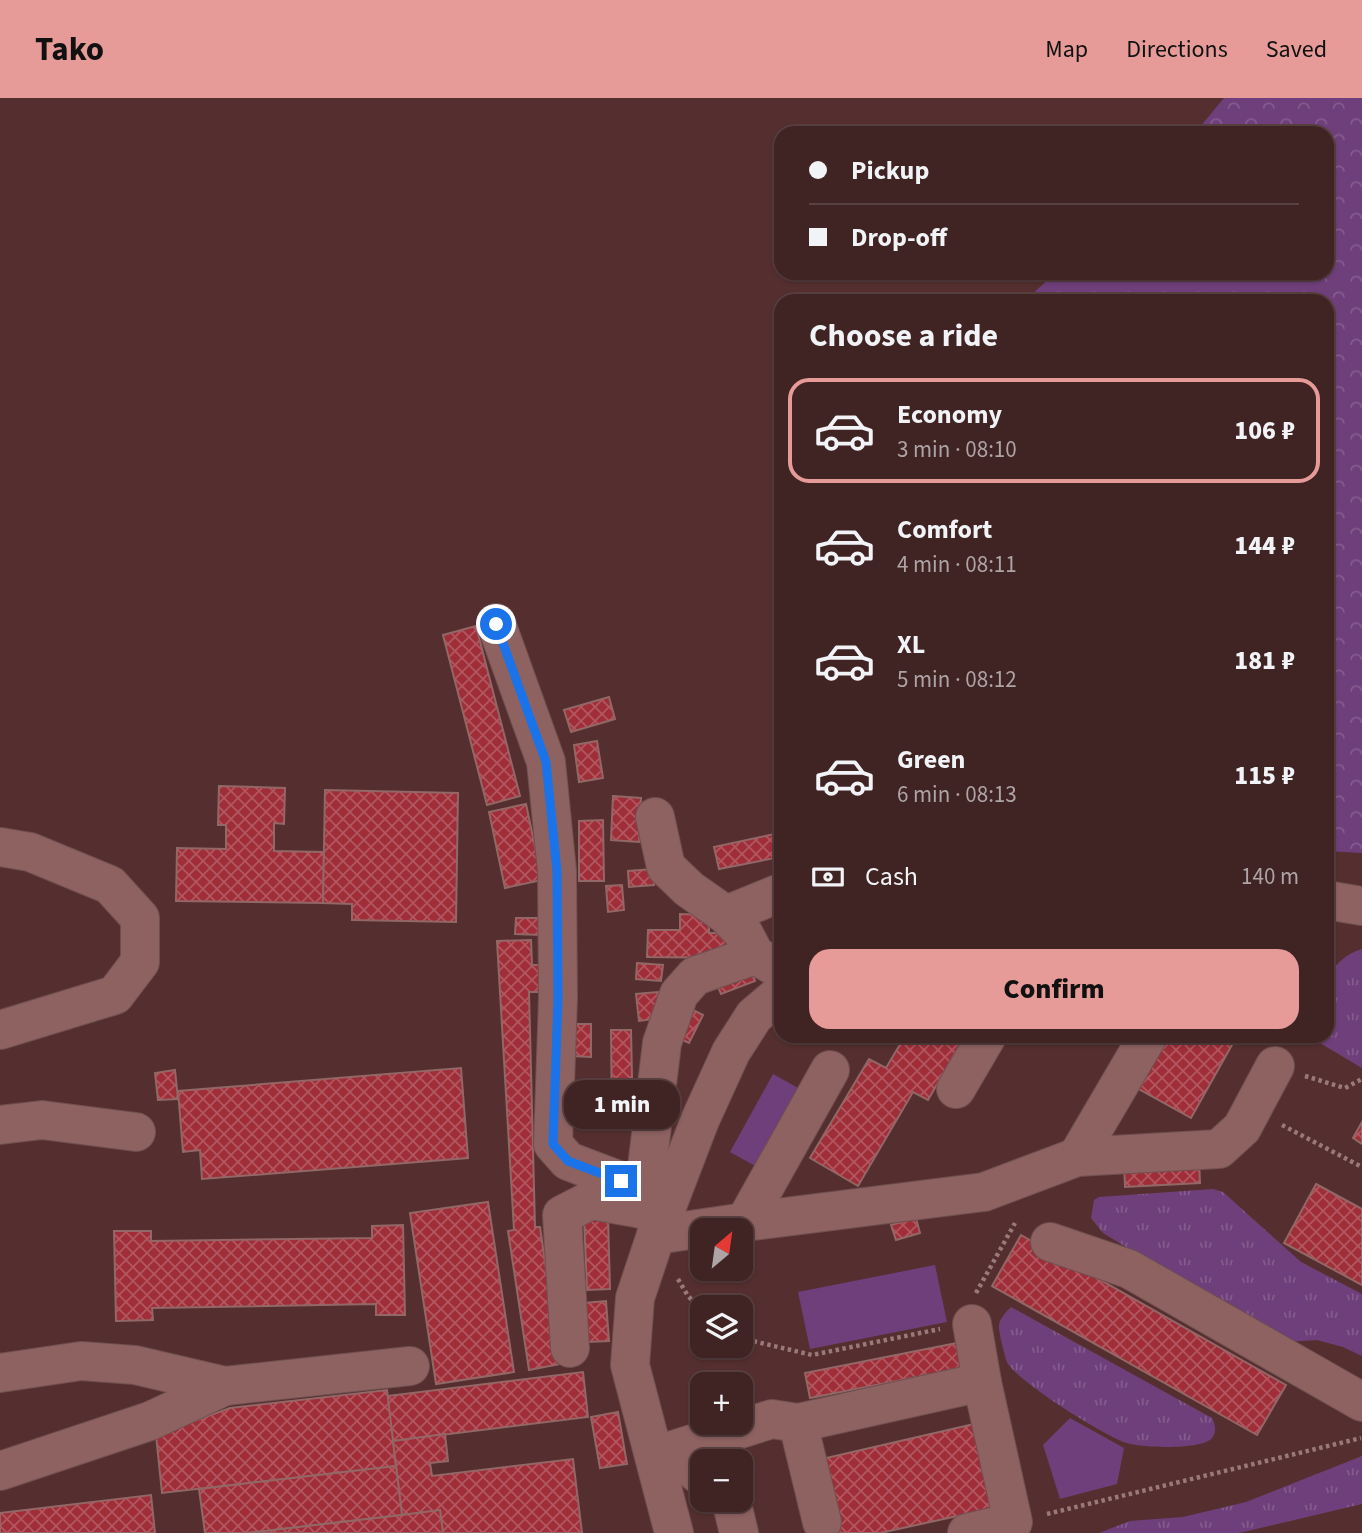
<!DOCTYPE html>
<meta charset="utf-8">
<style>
:root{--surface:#402323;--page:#4b2f30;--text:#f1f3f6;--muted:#aea4a6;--line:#594041;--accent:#e69b98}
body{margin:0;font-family:"Source Sans 3",sans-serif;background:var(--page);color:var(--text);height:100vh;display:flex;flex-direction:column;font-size:26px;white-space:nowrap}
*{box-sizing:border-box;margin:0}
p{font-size:23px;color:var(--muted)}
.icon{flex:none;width:38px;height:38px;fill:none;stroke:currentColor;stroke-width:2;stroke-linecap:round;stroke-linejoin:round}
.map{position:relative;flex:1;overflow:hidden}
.sheet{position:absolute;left:774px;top:196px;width:560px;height:749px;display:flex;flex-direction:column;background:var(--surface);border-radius:21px;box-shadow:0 2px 5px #0004,0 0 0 2px var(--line)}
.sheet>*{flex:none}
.top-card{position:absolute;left:774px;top:28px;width:560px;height:154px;border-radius:21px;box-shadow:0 2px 5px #0004,0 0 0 2px var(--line);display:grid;align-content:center;height:154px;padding:0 35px;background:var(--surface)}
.needle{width:46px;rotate:29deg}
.fabs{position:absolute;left:690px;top:1120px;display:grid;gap:14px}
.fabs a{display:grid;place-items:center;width:63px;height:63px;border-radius:14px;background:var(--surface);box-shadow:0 2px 5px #0004,0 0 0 2px var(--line);font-size:35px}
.end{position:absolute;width:32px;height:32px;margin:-16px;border:9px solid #1a73e8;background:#fff;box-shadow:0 0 0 4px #fff}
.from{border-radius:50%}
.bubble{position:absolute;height:49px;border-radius:21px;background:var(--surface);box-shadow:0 2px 5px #0004,0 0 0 2px var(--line);font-size:23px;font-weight:800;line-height:49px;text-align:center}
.top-card b{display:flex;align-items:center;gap:24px;height:66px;font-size:26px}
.top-card b+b{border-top:2px solid var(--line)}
.top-card i{width:18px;height:18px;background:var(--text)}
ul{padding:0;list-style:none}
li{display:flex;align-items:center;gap:21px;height:105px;margin:0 14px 10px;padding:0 21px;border:4px solid transparent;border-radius:21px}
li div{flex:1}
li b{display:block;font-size:26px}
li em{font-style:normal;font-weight:800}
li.selected{border-color:var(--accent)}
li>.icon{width:63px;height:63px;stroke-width:1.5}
h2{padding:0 35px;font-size:32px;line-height:84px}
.pay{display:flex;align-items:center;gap:18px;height:77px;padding:0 35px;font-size:26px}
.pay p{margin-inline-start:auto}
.primary-button{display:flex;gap:14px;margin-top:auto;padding:14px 35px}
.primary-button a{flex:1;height:80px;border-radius:21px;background:var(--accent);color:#111;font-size:28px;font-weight:800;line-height:80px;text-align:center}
header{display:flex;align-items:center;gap:42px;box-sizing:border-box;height:98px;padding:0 35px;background:var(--accent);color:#111}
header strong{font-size:33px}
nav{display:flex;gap:38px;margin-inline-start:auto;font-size:24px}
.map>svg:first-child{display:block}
</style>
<header>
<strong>Tako</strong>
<nav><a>Map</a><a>Directions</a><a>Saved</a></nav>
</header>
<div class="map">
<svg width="1362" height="1435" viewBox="0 0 1362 1435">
<defs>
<pattern id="grass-tufts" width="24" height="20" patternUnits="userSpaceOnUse" patternTransform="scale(1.75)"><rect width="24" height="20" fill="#6f3f7b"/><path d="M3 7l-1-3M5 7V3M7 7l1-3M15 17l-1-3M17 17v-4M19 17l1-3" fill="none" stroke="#845b8d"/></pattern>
<pattern id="forest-crowns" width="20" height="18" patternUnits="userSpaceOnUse" patternTransform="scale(1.75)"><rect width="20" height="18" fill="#6f3f7b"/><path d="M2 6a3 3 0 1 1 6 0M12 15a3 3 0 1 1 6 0" fill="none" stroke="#845b8d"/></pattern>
<pattern id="building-cross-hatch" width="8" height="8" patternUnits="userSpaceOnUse" patternTransform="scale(1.75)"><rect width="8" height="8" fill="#9f2e39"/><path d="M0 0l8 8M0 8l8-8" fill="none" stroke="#b2565f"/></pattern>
</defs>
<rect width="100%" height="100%" fill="#552f2f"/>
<g fill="url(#grass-tufts)">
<path d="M 1362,851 L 1362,970 L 1308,938 L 1326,938 C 1326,901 1319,865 1362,851 Z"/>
<polygon points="1213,1091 1223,1094 1301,1164 1362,1196 1362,1258 1343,1249 1317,1242 1287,1244 1261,1231 1103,1135 1091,1120 1094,1102 1099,1099"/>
<path d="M 1011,1209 L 1212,1320 C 1215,1326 1217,1334 1212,1340 C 1203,1352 1141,1350 1127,1345 C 1106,1339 1015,1282 1007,1264 C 1005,1259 998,1232 999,1227 C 1000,1220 1007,1213 1011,1209 Z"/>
<polygon points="1362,1358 1362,1406 1239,1435 1099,1435 1130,1423 1183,1419 1246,1404"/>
</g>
<polygon fill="url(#forest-crowns)" points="1224,0 1362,0 1362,755 1327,753 1326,203 1025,203 1055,175 1326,175 1326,35 1195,35"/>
<g fill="#6f3f7b">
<polygon points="773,976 800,991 757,1069 730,1054"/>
<polygon points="935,1167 947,1224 810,1251 798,1194"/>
<polygon points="1070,1320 1124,1350 1117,1386 1060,1401 1043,1347"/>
</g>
<g fill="url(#building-cross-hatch)" stroke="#926766" stroke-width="2">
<polygon points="476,528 520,698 487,707 443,537"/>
<polygon points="609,599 615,621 571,634 564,612"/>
<polygon points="597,643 603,680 579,684 574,647"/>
<polygon points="219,688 285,690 284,726 274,725 274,753 324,754 323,805 176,803 177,750 226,751 226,727 218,727"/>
<polygon points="325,692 458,695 456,824 352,822 352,806 323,805"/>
<polygon points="613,698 641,700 639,744 611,742"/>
<polygon points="526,706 542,782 505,790 489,714"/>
<polygon points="603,722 604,783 579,783 579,723"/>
<polygon points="779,735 780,759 719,771 714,749"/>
<polygon points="653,771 654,787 629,789 628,773"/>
<polygon points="622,787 624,812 608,814 606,788"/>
<polygon points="680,816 709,817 709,835 732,835 731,860 647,859 648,832 680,832"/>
<polygon points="516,820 541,820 541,837 515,836"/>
<polygon points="1326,829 1333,833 1326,844"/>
<polygon points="531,842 532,867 548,867 549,894 529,894 535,1129 540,1129 560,1266 529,1272 508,1133 514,1132 497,843"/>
<polygon points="637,865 663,867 661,883 636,881"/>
<polygon points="751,873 755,883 721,896 717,886"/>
<polygon points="658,894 662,920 639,923 636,896"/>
<polygon points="691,911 703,917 689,945 678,940"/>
<polygon points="572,926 591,926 591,959 572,958"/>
<polygon points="611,932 631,932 633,1026 612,1027"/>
<polygon points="905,938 965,938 928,1002 913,994 858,1088 810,1060 869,961 886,970"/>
<polygon points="1166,938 1237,938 1191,1020 1137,990"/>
<polygon points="461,970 468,1060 202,1081 200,1052 183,1054 178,993"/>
<polygon points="175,972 178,1001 158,1002 155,975"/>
<polygon points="1362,1024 1362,1046 1353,1040"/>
<polygon points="1199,1061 1200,1085 1125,1089 1124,1064"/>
<polygon points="1316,1086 1362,1111 1362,1187 1284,1145"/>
<polygon points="488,1104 514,1274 436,1286 410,1115"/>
<polygon points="608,1119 610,1191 587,1192 584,1120"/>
<polygon points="916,1120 920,1135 896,1142 891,1127"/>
<polygon points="403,1127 405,1217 376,1217 376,1206 152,1210 153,1222 116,1223 114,1133 151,1133 151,1143 372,1140 372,1128"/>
<polygon points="1021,1137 1286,1287 1257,1337 992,1188"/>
<polygon points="606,1203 609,1243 587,1244 584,1205"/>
<polygon points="962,1244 968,1269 810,1300 805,1275"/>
<polygon points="583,1274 588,1319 393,1343 387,1298"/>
<polygon points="387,1292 396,1368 162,1395 156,1337 230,1310"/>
<polygon points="618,1314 627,1366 600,1370 591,1319"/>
<polygon points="974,1326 994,1410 880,1435 840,1435 822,1361"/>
<polygon points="445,1336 448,1363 430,1365 432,1378 573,1361 582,1435 443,1435 440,1412 402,1417 393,1343"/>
<polygon points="396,1368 402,1417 247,1435 205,1435 199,1391"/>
<polygon points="151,1397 155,1435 0,1435 0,1415"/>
<polygon points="440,1412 443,1435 247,1435 402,1417"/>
</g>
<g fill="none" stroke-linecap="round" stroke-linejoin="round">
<g stroke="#704f50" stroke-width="40">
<g id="minor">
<polyline points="496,525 546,664 557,773 558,900 553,1046 568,1063 621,1083 642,1111 665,1117"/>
<polyline points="655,719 666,769 689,791 726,817 744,836 755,857 776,869"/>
<polyline points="0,749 30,754 110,787 140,820 140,864 115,897 0,932"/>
<polyline points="1326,802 1362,808"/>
<polyline points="726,817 780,795"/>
<polyline points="956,991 987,938"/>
<polyline points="0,1027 42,1022 136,1034"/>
<polyline points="1077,1059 1148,938"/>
<polyline points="745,1124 984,1094 1077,1059 1219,1051 1242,1030 1275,968"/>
<polyline points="656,1137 745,1124 830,972"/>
<polyline points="1050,1144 1129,1171 1362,1304"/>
<polyline points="972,1226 982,1284"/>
<polyline points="570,1250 562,1117 591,1102 642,1111 662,945 679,896 695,878 755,857"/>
<polyline points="0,1275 81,1263 135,1267 225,1288"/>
<polyline points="798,1325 822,1424"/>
<polyline points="670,1353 702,1379"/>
<polyline points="654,1358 772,1321 798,1325 982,1284 1013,1424 967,1435"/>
<polyline points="0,1373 150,1323 225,1288 410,1268"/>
<polyline points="728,1402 733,1410 739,1435"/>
<polyline points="674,1435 630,1267 635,1200 656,1137 700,1022 731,954 754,918 780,896"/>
</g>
</g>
<g stroke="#9a7979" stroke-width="4.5" stroke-dasharray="3.5 3.5" stroke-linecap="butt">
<polyline points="1305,978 1345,990 1362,981"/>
<polyline points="1282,1027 1362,1069"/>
<polyline points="678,1181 688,1198 702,1212"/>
<polyline points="976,1195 1015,1125"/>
<polyline points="740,1240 812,1257 940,1231"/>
<polyline points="1047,1416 1361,1340"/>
</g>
<use href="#minor" stroke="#8d6261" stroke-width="38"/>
</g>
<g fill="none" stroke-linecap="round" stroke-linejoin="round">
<polyline stroke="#1a73e8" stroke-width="9" points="496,526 546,664 557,773 558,900 553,1046 568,1063 621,1083"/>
</g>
</svg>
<div class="fabs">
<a><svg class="needle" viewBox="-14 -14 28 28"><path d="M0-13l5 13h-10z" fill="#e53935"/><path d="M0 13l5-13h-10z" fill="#aea4a6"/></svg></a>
<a><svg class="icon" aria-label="layers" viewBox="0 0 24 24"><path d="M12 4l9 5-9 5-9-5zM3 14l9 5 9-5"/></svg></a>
<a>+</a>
<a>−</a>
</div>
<i class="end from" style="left:496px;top:526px"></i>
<i class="end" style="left:621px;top:1083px"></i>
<div class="bubble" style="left:564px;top:982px;width:116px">1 min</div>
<div class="top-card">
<b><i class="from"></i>Pickup</b>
<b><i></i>Drop-off</b>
</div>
<section class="sheet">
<h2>Choose a ride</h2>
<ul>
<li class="selected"><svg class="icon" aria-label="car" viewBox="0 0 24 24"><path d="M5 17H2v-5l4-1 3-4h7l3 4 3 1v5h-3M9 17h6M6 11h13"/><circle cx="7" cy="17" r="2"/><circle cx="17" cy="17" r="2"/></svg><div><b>Economy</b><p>3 min · 08:10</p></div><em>106 ₽</em></li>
<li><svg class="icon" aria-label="car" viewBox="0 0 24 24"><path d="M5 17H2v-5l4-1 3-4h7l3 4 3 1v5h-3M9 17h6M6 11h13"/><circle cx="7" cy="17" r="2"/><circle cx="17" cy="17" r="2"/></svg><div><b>Comfort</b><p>4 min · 08:11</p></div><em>144 ₽</em></li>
<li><svg class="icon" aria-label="car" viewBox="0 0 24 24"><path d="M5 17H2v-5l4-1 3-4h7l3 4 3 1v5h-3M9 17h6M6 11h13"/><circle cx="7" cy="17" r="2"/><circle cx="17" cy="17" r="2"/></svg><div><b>XL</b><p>5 min · 08:12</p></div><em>181 ₽</em></li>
<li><svg class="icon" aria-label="car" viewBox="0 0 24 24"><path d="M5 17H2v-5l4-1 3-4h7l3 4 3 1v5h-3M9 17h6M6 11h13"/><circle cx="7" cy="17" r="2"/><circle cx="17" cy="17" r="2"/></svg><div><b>Green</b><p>6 min · 08:13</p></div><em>115 ₽</em></li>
</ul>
<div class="pay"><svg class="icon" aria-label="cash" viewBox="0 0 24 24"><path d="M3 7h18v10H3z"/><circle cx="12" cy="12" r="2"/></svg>Cash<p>140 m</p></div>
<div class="primary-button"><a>Confirm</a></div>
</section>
</div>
